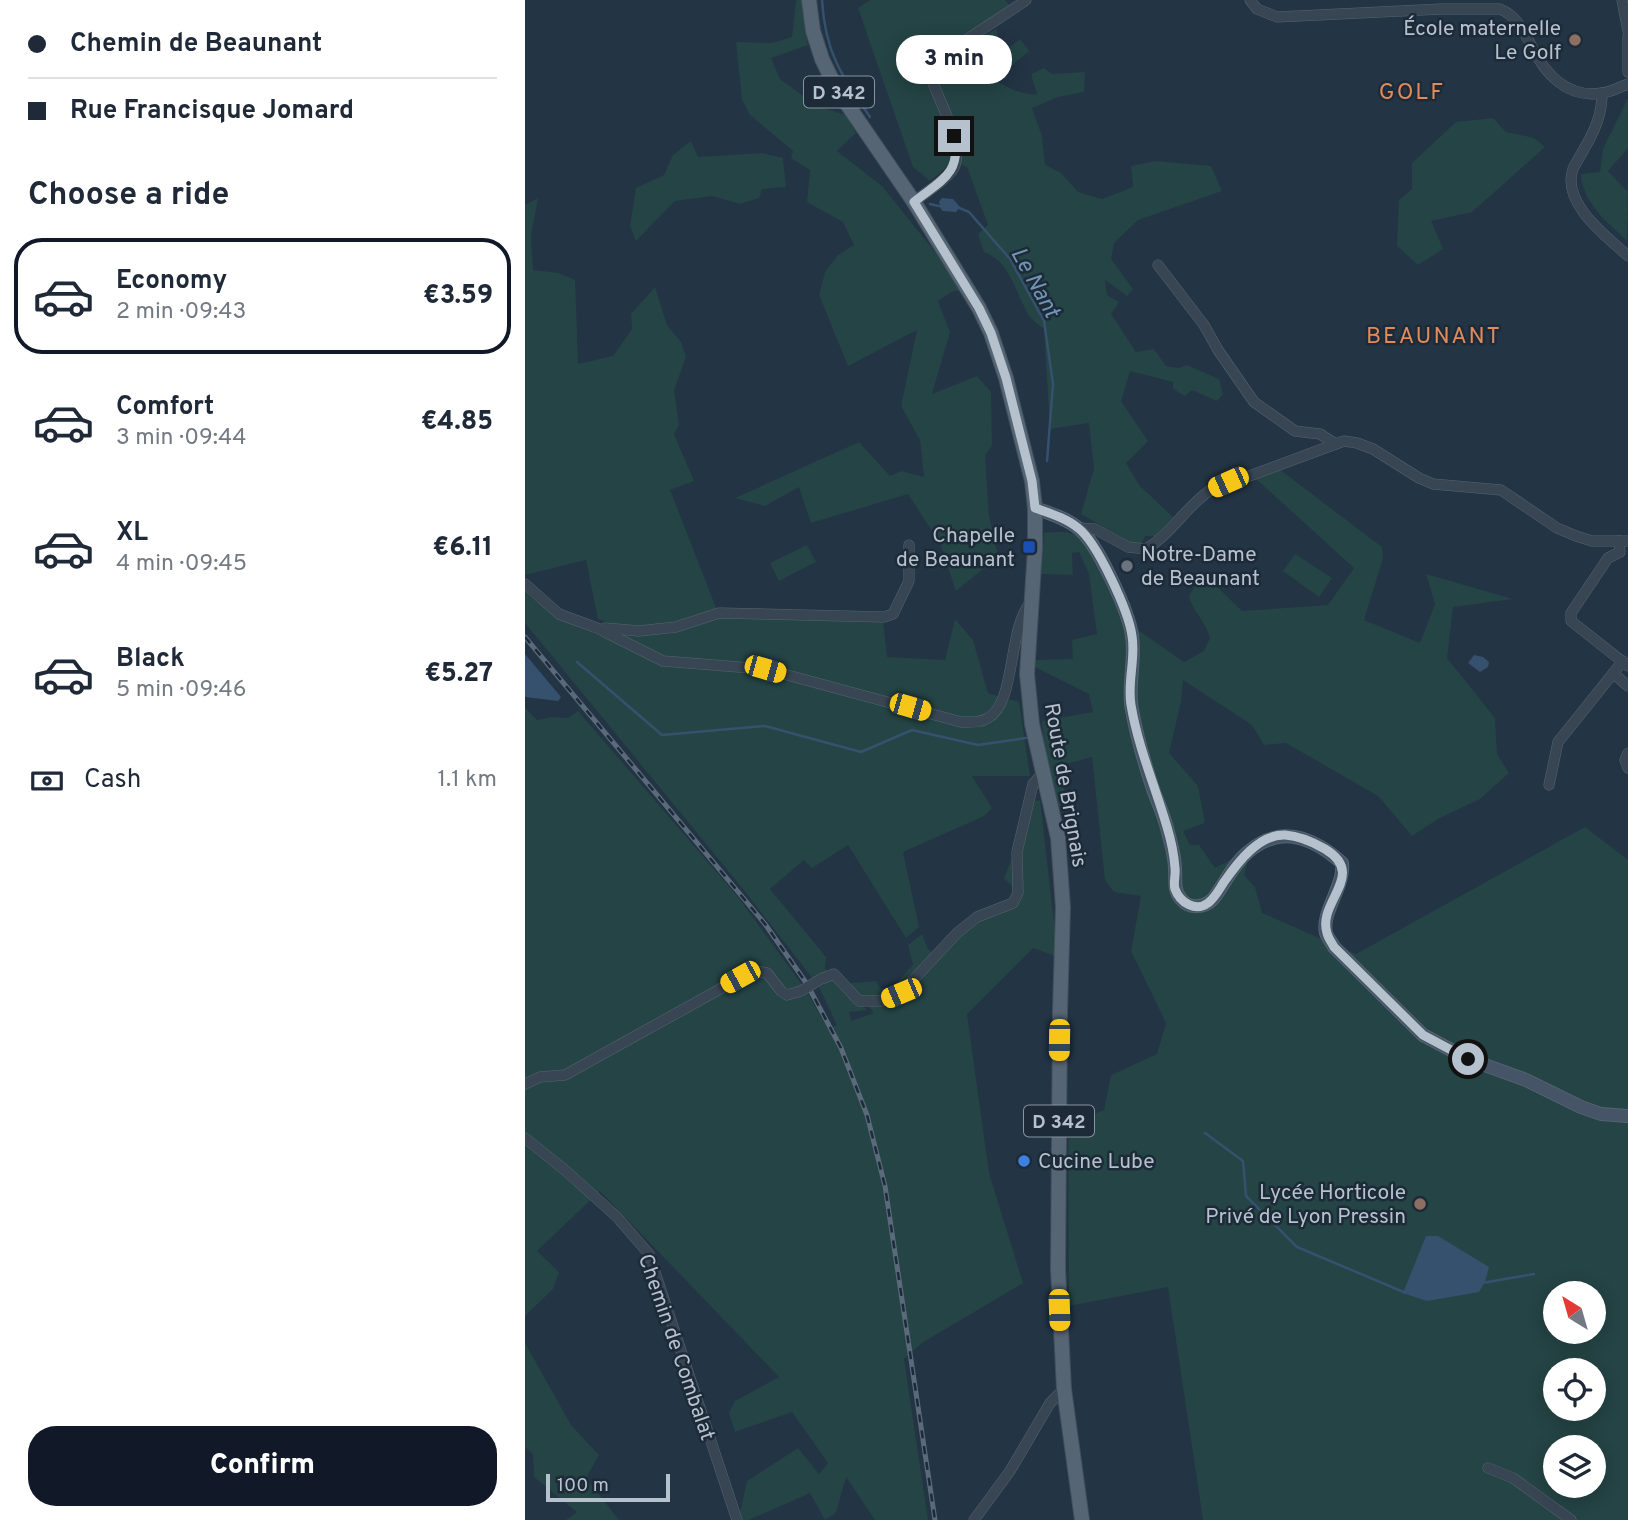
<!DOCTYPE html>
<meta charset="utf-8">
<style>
:root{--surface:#fff;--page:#f2f2f3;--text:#1f2937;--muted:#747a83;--line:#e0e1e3;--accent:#111827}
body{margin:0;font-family:Overpass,sans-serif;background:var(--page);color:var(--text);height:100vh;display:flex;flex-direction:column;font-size:26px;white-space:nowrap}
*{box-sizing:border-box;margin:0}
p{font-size:23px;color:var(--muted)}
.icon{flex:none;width:38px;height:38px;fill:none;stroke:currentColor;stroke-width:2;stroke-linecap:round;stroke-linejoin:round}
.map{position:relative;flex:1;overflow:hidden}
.details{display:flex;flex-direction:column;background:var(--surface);width:525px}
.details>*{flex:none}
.guide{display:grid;align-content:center;height:154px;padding:0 28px;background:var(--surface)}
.needle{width:46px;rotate:323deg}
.controls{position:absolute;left:1018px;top:1281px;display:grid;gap:14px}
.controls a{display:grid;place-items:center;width:63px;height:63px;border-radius:50%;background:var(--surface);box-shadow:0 4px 18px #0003;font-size:35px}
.scale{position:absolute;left:21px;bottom:18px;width:124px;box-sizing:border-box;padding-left:7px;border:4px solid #b5c1cd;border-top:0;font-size:19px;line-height:24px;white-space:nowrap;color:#b5c1cd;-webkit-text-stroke:5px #1d2b39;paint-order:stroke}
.end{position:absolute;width:32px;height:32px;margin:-16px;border:9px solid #b5c1cd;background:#111;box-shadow:0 0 0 4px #111}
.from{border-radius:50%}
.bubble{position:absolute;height:49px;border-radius:24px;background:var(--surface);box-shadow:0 4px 18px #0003;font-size:23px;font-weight:800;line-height:49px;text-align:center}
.car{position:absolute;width:21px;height:42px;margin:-21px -10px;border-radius:9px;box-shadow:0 0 5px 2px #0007;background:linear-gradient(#f5c518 24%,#345 0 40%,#f5c518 0 76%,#345 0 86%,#f5c518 0)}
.guide b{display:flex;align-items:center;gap:24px;height:66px;font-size:26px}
.guide b+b{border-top:2px solid var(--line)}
.guide i{width:18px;height:18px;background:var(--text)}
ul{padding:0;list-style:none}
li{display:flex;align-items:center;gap:21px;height:116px;margin:0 14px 10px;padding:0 14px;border:4px solid transparent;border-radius:28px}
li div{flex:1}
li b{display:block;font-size:26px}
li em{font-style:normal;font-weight:800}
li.active{border-color:var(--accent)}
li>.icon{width:63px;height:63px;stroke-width:1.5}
h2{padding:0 28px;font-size:32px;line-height:84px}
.pay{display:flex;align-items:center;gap:18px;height:77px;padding:0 28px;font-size:26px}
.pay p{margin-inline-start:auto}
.button{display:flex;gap:14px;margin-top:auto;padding:14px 28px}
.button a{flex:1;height:80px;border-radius:28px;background:var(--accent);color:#fff;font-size:28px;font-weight:800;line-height:80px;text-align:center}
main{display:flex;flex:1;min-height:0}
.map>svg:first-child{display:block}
</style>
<main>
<section class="details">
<div class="guide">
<b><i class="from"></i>Chemin de Beaunant</b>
<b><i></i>Rue Francisque Jomard</b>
</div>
<h2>Choose a ride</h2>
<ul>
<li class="active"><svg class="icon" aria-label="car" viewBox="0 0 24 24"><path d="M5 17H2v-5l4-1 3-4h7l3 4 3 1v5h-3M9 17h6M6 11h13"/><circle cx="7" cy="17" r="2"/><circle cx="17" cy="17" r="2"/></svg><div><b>Economy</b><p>2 min · 09:43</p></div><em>€3.59</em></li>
<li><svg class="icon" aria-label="car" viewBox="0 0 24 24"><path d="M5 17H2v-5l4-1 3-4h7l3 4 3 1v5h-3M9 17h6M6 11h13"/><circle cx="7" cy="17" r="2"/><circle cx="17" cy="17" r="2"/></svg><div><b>Comfort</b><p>3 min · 09:44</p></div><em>€4.85</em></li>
<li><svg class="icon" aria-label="car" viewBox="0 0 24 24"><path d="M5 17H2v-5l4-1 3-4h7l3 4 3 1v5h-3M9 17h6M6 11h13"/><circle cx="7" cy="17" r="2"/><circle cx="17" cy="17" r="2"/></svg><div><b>XL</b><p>4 min · 09:45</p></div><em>€6.11</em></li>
<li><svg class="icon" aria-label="car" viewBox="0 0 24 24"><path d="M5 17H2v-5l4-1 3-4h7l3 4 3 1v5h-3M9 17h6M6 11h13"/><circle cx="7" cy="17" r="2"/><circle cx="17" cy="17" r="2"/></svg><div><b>Black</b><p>5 min · 09:46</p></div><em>€5.27</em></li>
</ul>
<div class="pay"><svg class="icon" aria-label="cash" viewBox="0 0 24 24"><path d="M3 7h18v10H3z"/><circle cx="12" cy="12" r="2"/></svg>Cash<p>1.1 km</p></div>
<div class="button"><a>Confirm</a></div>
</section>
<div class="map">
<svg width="1103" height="1520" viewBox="0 0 1103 1520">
<rect width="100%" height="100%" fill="#233444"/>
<g fill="#254445" fill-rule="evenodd">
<polygon points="271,0 279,0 279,26 283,45 246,58 255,79 292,106 321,115 331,133 312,151 357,186 410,252 436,291 428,291 413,301 425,332 407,394 452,376 466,392 467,446 460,455 464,516 475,564 458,569 431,591 415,543 383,494 286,523 274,487 240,506 210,498 334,442 365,476 376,471 399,477 395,440 376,406 392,330 323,366 294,295 300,272 313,255 329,245 318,222 282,202 285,170 266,158 268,151 225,115 217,100 211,42 247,43 267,37"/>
<path d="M 345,0 L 480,0 L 486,7 L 403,71 L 423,109 C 419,99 413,87 412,77 C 411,59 458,36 472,29 L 473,82 C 484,88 498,96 512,94 L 506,74 L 519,68 L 527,74 L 560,72 L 559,92 L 533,97 L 507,108 L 517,136 L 520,165 L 536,173 L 553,192 L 577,199 L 608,187 L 606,166 L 630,161 L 686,166 L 697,191 L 613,220 L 589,243 L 586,259 L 608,289 L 602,296 L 580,280 L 582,295 L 594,302 L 586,314 L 611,352 L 629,349 L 641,366 L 654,368 L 662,365 L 694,379 L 698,394 L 692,401 L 667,390 L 660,396 L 648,389 L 648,382 L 605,371 L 596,401 L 623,441 L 601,463 L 614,485 L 648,517 L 632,536 L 620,536 L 617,543 L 605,542 L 556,514 L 569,468 L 564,423 L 525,429 L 519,329 C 514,325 507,320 503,314 C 490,292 485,261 459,252 L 453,234 L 463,225 L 442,167 L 429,161 L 405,181 L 388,167 L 333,8 Z"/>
<polygon points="495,39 504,51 485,67 475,55"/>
<path d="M 1103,98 L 1103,148 L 1083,171 L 1103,192 L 1102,241 C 1082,221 1058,204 1056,174 L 1075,172 L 1078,149 Z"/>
<polygon points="968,118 981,132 1009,138 1020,147 947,212 906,221 918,249 893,265 872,246 874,200 887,189 887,163 931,122"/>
<polygon points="166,141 173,157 237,153 258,158 261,187 237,189 234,198 215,204 187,196 150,201 111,241 105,226 111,188 139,175 148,155"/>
<path d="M 13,198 L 6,236 L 8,270 L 34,273 L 50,280 L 53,364 L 88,356 L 107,329 L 106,314 L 130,287 L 142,325 L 156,342 L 161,357 L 149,390 L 154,425 L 149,434 L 169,481 L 145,490 L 192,610 L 329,611 L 358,620 L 362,657 L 420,660 L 430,619 L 448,640 L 463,693 L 494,702 L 505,776 L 447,776 L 467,808 L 459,816 L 378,852 L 394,927 L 381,938 L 323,845 L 287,868 L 279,860 L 245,889 L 301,957 L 300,969 L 342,1010 L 324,1012 L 326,1021 L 349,1013 L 325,983 L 351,981 L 355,988 L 365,989 L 388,965 L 383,945 L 397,934 L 403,949 L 414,958 L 436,933 L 495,894 L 479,878 L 510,801 L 515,800 L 533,957 L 508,948 L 442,1014 L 464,1173 L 498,1283 L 397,1343 L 379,1359 L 403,1520 L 350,1520 L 321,1477 L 311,1513 L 300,1520 L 285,1493 L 224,1520 L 218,1520 L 215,1513 L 222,1481 L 273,1448 L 294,1474 L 303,1463 L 267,1412 L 210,1432 L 204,1413 L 210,1401 L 254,1377 L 75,1191 L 12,1251 L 34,1272 L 28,1289 L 0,1316 L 0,708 L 12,720 L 28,717 L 43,718 L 53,711 L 213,897 L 278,986 L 273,989 L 278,997 L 283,994 L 303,1029 L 312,1025 L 294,987 L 299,985 L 296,977 L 288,979 L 218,889 L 0,623 L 0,592 C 26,615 48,625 80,638 L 85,623 L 73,619 L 61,560 L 0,575 L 0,205 Z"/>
<path d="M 754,469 L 857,547 L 858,558 L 839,620 L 895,643 L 910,604 L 901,574 L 988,599 L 928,607 L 922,658 L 970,718 L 972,754 L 984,773 L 955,799 L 913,819 L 887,836 L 853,796 L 761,743 L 739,745 L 727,725 L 658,680 L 656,702 L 644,753 L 673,786 L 680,823 L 658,831 L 665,845 L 674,845 L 690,868 L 714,855 L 724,856 L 719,875 L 730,887 L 737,913 L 831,954 L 1060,827 L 1103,860 L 1103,1520 L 678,1520 L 643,1287 L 544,1306 L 543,1124 L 579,1110 L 586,1075 L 632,1054 L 641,1023 L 606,951 L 616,896 L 589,892 L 580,880 L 567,757 L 541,764 L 538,806 L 533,810 L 519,753 L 517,721 L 568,712 L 564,694 L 510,667 L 510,660 L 548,659 L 547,640 L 572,634 L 564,574 L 554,552 L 547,553 L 548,575 L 516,574 L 519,533 C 532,532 547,530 557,539 C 574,552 592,607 601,628 L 613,630 L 659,662 L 679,651 L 685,638 C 681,622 669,613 664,597 L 669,587 L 682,577 L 717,611 L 803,605 L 829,568 L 730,478 ZM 1031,1293 L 1069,1293 L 1069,1332 L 1031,1332 ZM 1031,1370 L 1069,1370 L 1069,1409 L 1031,1409 ZM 1031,1447 L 1069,1447 L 1069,1486 L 1031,1486 Z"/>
<polygon points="282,545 291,562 254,581 245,563"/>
<polygon points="770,554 807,578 794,597 758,571"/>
<polygon points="0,1343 46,1425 74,1455 61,1478 94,1520 41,1520 52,1512 9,1477 8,1454 0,1447"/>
</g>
<g fill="#36516d">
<polygon points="417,198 428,199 435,207 431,212 417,211 414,202"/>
<polygon points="0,654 36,697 33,701 0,697"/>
<polygon points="949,655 958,657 964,662 963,667 955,672 943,663"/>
<polygon points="901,1236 913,1236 964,1267 960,1282 954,1292 902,1301 878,1293"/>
</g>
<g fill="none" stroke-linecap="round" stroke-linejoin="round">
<g stroke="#36516d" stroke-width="2.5">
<path d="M 297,0 C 300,52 316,75 345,117"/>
<polyline points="405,204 418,207"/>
<polyline points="432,207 444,212 485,259 519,321 528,384 522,461"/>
<polyline points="625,574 625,572"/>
<polyline points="52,662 137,735 240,726 336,752 387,730 453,745 501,738"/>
<polyline points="680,1133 718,1161 721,1196 772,1247 881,1293"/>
<polyline points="957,1283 1009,1274"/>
</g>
<g stroke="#566471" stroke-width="11">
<g id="street">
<path d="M 725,0 L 732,9 L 752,17 L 917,9 L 975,9 C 992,16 998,30 1006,45 C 1019,73 1042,99 1077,93 C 1086,92 1095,87 1103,84"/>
<polyline points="1097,0 1103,31"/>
<polyline points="1103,36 1103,72"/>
<path d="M 1077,93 C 1077,115 1070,130 1059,149 C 1056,155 1051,162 1048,169 C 1036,203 1081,236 1103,256"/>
<path d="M 389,202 C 401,192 417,183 427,171 C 442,151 416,104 408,83 C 407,77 407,72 409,67 C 417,52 483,14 501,0"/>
<polyline points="633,265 679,325 693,350 729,402 770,431 795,434 809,443"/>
<path d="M 554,528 L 570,529 L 603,547 L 621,549 C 646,534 660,508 684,491 L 819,441 L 832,443 L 848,449 L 894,478 L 908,484 L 976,490 L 1032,528 L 1051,536 L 1067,541 L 1103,541"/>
<polyline points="1094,541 1095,552 1083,558 1046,613 1046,621 1103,666"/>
<path d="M 0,584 L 34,614 L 72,628 L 138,661 L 240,669 L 436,722 C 446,722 455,723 463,718 C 492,702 482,626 507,601"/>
<polyline points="80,628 114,631 151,627 194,613 359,617 368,614 384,581 384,545"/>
<polyline points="1088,673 1103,686"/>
<polyline points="1103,753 1100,760 1103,768"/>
<polyline points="1024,785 1033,742 1098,661"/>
<polyline points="296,979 309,974 334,1001 357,1001 376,993 432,933 452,917 488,903 493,893 492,852 508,784 517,774"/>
<polyline points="0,1084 15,1077 40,1075 224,973 231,971 242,973 256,991 262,995 276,991"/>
<polyline points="0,1138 41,1171 92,1217 124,1254 212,1520"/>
<polyline points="963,1468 988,1478 1046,1520"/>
<polyline points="449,1520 485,1471 525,1403 539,1389"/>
</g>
</g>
<g stroke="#566471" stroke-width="14">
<path id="secondary" d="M 510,508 C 524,513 541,518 553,528 C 572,542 604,612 607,636 C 611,660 602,686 607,710 C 612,738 620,765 629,792 C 634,805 640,818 643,832 C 646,844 650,856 650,869 C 651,880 648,889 656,899 C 664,909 679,908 688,899 C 700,884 708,864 723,852 C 756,824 788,837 817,863 C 820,886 796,912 801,933 C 802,937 807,943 809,947 L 898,1035 L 943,1059 L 1001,1080 L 1056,1107 L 1076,1114 L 1103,1116"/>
</g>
<g stroke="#424f5d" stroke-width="16">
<polyline id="primary" points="284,0 288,31 297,59 311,88 389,202 454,308 466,333 481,378 507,481 510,508 510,549 502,674 507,724 533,838 538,907 535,1012 533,1269 539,1389 557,1520"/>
</g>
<use href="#street" stroke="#384653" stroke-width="10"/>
<use href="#secondary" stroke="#455567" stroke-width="12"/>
<use href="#primary" stroke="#566573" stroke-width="14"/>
<g stroke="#5a6a7b" stroke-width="5">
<polyline id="rail" points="0,637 240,924 282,984 316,1048 342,1115 360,1186 410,1520"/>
</g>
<use href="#rail" stroke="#1d2b39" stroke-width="2.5" stroke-dasharray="8" stroke-linecap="butt"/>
<g stroke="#566471" stroke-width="11" stroke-linecap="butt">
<polyline id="street-bridge" points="276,991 296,979"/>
</g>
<use href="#street-bridge" stroke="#384653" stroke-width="10"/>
</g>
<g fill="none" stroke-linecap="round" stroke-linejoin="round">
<path stroke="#b5c1cd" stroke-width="9" d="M 429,136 C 437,174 415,181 389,202 L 454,308 L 466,333 L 481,378 L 507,481 L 510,508 C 524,513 541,518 553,528 C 572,542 604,612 607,636 C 611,658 602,682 606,705 C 613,747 630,786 642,827 C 646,840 649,855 650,868 C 651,875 648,883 650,889 C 655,903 671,912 683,903 C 690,898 695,888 699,882 C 713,862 734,834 760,835 C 775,836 788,842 800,849 C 843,875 792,901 802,933 C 803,938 807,943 809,947 L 898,1035 L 943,1059"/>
</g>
<g fill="#8d6e63" stroke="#1d2b39" stroke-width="2.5">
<circle cx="1050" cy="40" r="7"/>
<circle cx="895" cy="1204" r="7"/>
</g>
<rect fill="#1a4fb4" stroke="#1d2b39" stroke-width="2.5" x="497" y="540" width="14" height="14" rx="3.5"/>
<circle fill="#6b7280" stroke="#1d2b39" stroke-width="2.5" cx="602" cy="566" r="7"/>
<circle fill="#3f7fe0" stroke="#1d2b39" stroke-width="2.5" cx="499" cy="1161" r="7"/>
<g text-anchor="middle" stroke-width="5" stroke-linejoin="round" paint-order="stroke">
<g fill="#1d2b39" stroke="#8794a1" stroke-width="2">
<rect x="279" y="76.5" width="70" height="31" rx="5"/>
<rect x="499" y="1105.5" width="70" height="31" rx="5"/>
</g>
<g font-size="19" font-weight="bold" fill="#b5c1cd">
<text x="314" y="99">D 342</text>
<text x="534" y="1128">D 342</text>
</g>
<g font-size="21" fill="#b5c1cd" stroke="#1d2b39" text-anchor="end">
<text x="1036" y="35">École maternelle<tspan x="1036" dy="24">Le Golf</tspan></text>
<text x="490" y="542">Chapelle<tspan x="490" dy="24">de Beaunant</tspan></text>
<text x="616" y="561" text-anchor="start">Notre-Dame<tspan x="616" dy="24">de Beaunant</tspan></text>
<text x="513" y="1168" text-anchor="start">Cucine Lube</text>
<text x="881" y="1199">Lycée Horticole<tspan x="881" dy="24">Privé de Lyon Pressin</tspan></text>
</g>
<g font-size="21" fill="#b5c1cd" stroke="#1d2b39">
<text transform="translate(541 785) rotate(80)" y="7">Route de Brignais</text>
<text transform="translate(152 1347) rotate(71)" y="7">Chemin de Combalat</text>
</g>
<g font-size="23" letter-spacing="2" fill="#e18a5c" stroke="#1d2b39">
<text x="887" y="99">GOLF</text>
<text x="909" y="343">BEAUNANT</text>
</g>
<g font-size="23" font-style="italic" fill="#7294b4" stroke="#1d2b39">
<text transform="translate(511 282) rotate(61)" y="8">Le Nant</text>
</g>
</g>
</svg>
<div class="controls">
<a><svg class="needle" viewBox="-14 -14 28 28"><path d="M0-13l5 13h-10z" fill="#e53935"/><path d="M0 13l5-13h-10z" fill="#747a83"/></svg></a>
<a><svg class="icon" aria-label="locate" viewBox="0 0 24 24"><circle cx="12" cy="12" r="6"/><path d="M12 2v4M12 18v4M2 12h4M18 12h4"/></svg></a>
<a><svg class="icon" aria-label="layers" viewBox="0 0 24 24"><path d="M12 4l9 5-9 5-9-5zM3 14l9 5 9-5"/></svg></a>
</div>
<div class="scale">100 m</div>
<i class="end from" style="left:943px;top:1059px"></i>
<i class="end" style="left:429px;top:136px"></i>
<div class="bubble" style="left:371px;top:35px;width:116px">3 min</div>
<i class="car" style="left:703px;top:482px;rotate:246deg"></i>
<i class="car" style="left:240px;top:669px;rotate:106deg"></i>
<i class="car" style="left:385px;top:707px;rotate:106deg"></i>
<i class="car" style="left:215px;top:977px;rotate:241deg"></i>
<i class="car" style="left:376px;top:993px;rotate:247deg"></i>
<i class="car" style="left:534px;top:1040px;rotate:181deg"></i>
<i class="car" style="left:534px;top:1310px;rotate:178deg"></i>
</div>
</main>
